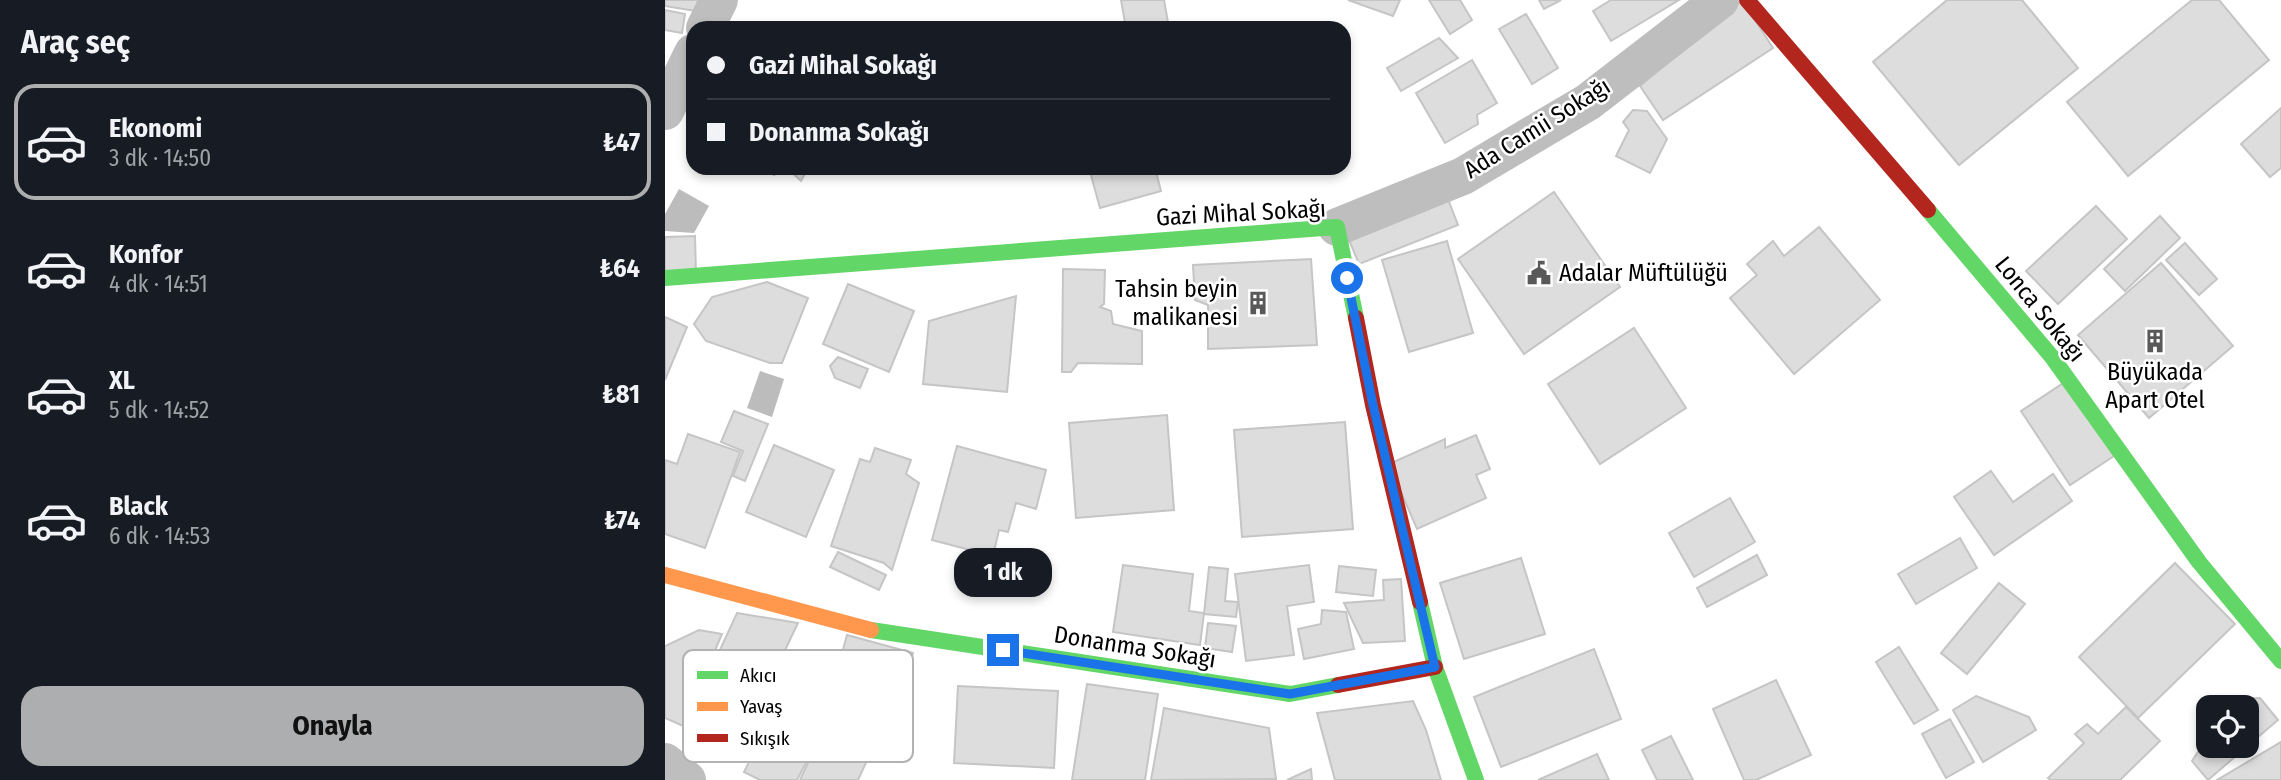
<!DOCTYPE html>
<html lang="tr">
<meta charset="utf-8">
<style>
:root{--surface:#171b24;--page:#20242c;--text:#f1f3f6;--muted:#9ea1a6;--line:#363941;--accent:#adaeaf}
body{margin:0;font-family:"Fira Sans Condensed",sans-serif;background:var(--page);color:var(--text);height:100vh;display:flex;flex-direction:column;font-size:26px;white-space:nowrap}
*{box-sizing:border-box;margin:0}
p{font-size:23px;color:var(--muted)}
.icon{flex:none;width:38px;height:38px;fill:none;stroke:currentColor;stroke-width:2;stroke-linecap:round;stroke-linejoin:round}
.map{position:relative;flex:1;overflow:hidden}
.details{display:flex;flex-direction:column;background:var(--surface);width:665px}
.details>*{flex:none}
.hud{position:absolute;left:21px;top:21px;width:665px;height:154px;border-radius:21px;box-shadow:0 4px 10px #0003;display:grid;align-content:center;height:154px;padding:0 21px;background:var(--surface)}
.controls{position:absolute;left:1531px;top:695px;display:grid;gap:14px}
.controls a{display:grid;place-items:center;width:63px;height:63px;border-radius:14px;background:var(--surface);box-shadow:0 4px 10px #0003;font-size:35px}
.end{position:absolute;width:32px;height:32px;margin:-16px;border:9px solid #1a73e8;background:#fff;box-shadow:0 0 0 4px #fff}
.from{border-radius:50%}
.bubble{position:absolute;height:49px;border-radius:21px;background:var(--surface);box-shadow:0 4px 10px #0003;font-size:23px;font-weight:700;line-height:49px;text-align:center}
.hud b{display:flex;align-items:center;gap:24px;height:66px;font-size:26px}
.hud b+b{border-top:2px solid var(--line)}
.hud i{width:18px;height:18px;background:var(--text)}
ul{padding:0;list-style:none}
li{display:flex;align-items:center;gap:21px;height:116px;margin:0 14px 10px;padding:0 7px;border:4px solid transparent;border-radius:21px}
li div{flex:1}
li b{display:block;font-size:26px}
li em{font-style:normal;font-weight:700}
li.on{border-color:var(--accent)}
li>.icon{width:63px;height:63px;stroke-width:1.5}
h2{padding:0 21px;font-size:32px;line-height:84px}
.cta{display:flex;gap:14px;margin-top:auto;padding:14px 21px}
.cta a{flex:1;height:80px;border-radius:21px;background:var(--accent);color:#111;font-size:28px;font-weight:700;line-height:80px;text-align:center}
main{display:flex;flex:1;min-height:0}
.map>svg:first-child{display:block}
</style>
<main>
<section class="details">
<h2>Araç seç</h2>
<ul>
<li class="on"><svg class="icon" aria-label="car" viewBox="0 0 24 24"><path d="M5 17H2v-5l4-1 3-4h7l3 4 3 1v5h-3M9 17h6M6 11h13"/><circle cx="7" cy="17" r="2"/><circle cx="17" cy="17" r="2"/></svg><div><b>Ekonomi</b><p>3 dk · 14:50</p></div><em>₺47</em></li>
<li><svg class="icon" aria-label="car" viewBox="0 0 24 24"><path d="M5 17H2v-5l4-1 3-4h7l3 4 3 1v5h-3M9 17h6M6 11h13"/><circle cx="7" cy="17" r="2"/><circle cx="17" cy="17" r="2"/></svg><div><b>Konfor</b><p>4 dk · 14:51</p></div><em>₺64</em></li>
<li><svg class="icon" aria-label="car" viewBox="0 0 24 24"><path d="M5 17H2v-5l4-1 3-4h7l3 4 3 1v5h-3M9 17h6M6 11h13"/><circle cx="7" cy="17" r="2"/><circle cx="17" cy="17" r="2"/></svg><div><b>XL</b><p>5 dk · 14:52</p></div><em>₺81</em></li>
<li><svg class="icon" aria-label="car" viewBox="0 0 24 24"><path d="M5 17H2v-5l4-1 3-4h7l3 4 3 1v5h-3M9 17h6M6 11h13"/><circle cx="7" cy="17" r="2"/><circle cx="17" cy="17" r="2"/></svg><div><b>Black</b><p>6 dk · 14:53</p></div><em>₺74</em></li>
</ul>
<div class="cta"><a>Onayla</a></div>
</section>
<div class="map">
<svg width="1616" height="780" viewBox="0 0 1616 780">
<rect width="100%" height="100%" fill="#fff"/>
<g fill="#bcbcbc">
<polygon points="14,189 44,206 29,233 0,231 0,214"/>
<polygon points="95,371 119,379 107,417 82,408"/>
</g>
<g fill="#ddd" stroke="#c5c5c5" stroke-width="2">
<polygon points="0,0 33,0 31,11 0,6"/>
<polygon points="456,0 499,0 504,28 461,28"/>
<polygon points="683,0 735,0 728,16"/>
<polygon points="764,0 795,0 807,20 785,34"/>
<polygon points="874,0 896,0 879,9"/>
<polygon points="946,0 1014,0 946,41 928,11"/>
<polygon points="1077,0 1108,48 998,120 975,86"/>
<polygon points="1282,0 1357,0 1413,68 1294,165 1208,62"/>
<polygon points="1527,0 1554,0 1604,60 1463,176 1402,102"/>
<polygon points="0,10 20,14 17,33 0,30"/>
<polygon points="861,14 893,68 867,84 834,29"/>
<polygon points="193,24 273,26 273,28 191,28"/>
<polygon points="774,38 793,58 736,91 722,68"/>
<polygon points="807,60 832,103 812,115 813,124 780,143 751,93"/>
<polygon points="1616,108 1616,168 1605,177 1576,144"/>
<polygon points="968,110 982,111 1002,139 985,173 951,156 964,130 958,122"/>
<polygon points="99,168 119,168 109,175"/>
<polygon points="122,168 143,168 136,181"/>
<polygon points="424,168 490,168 496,191 435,208"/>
<polygon points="779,189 793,225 694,264 679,228"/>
<polygon points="889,192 955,287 859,354 793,259"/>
<polygon points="1431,206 1462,239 1393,304 1361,271"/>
<polygon points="1495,216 1515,238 1460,291 1439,269"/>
<polygon points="1154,227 1215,300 1129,374 1065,298 1092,275 1082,264 1108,241 1119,256"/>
<polygon points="30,236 31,274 0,275 0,237"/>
<polygon points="782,241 808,333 744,352 717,260"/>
<polygon points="1520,243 1552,279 1534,295 1501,260"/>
<polygon points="646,259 652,345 543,349 543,305 530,300 528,265"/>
<polygon points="1496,263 1568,346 1484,418 1413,335"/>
<polygon points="398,269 440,270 439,304 435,307 446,311 448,324 477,331 477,364 413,363 406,372 397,372"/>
<polygon points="102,282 143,298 117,363 105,363 41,341 29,324 47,297"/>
<polygon points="183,284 249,311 224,372 158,344"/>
<polygon points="351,296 342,392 258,384 264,321"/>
<polygon points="0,317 22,327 0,380"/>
<polygon points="969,328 1021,408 935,464 883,384"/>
<polygon points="173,357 203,369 195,388 170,378 165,366"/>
<polygon points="1400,382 1449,456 1405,485 1356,411"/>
<polygon points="69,411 103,424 80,481 68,476 78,451 56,442"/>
<polygon points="502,415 509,510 411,518 404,423"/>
<polygon points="680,422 688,529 577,537 569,430"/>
<polygon points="23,434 75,452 40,548 0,534 0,460 12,464"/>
<polygon points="811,435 825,469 811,475 821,498 752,529 724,464 780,439 780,448"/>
<polygon points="109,445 169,470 141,537 81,512"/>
<polygon points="292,446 381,470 371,509 351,503 343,532 334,530 328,556 267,540"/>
<polygon points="210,448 246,460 241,474 254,483 227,570 219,563 166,546 195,459 205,462"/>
<polygon points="1326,471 1348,502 1388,474 1407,501 1329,555 1289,497"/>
<polygon points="1065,498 1090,542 1029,577 1004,533"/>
<polygon points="1295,538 1312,568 1251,604 1233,574"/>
<polygon points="173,552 221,575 214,590 165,567"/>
<polygon points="1092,555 1102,575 1042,607 1032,588"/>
<polygon points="856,558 880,634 799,659 775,583"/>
<polygon points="1510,563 1570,624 1473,718 1414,657"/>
<polygon points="458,565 528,574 524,611 539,613 535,645 448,632"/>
<polygon points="644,565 649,602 622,606 629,655 581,661 570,574"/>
<polygon points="674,566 711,570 708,596 671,592"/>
<polygon points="544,567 563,569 560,601 573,602 571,617 539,614"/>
<polygon points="736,579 740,641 698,643 679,603 719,600 718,580"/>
<polygon points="1334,583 1360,604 1302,674 1276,653"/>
<polygon points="657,610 681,612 689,649 639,659 633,629 656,624"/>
<polygon points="72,613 133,623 94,705 41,680"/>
<polygon points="543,623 571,626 567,652 540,648"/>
<polygon points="34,630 57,634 18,726 0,718 0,646"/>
<polygon points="182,635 248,653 233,705 168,687"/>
<polygon points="1234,647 1273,710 1249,724 1211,662"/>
<polygon points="929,649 956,719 836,767 809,697"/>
<polygon points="1111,680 1146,755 1091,780 1079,780 1048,709"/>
<polygon points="422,684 493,694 480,780 407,780"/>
<polygon points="293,686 393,691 389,768 289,763"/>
<polygon points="1311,696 1364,717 1371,730 1318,762 1288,710"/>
<polygon points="1595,698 1613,720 1543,780 1527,761 1544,735 1544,746 1582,746 1582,707 1571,707 1579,699"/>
<polygon points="748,701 761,730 776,780 670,780 652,713"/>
<polygon points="1461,707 1495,741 1455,780 1386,780 1383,778 1419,743 1410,734 1422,724 1433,734"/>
<polygon points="111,708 157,732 132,780 95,780 79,772"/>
<polygon points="499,708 604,728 611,779 486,780"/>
<polygon points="1285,719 1309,762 1281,778 1257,734"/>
<polygon points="158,731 205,754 193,780 135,780"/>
<polygon points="1006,736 1028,780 992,780 977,750"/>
<polygon points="1616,742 1616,780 1552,780"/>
<polygon points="932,754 944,780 873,780"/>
<polygon points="646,769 647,780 622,780"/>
</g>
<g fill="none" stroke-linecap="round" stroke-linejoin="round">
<g stroke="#bebebe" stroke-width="38">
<polyline points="40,28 54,0"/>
<polyline points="0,111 28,53"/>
<polyline points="672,227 798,176 923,102 1055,0"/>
<polyline points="0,762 22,780"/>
</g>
<g stroke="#63d668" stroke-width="16">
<polyline points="1263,210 1387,357 1534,562 1616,661"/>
<polyline points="0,278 672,227 691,318"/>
<polyline points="755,602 770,667 811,780"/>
<polyline points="206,630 625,694 673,685"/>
</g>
<polyline stroke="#ff974d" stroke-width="16" points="0,575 206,630"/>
<g stroke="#b3261e" stroke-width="16">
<polyline points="1082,0 1263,210"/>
<polyline points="691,318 708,405 755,602"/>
<polyline points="673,685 770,667"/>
</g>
</g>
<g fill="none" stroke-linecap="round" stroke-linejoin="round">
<polyline stroke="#1a73e8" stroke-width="9" points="338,650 625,694 770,667 708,405 682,278"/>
</g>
<defs>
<g id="civic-bare" transform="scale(1.89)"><path d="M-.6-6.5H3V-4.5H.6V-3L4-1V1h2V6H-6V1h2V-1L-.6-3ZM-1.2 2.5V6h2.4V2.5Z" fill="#595959" stroke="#fff" stroke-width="2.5" paint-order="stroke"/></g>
<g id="building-bare" transform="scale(1.89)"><path d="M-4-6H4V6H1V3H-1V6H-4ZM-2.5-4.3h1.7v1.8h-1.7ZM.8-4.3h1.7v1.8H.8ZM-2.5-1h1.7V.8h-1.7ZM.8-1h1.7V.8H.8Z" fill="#595959" stroke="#fff" stroke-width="2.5" paint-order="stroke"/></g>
</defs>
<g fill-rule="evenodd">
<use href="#civic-bare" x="874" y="273"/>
<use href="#building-bare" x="593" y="303"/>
<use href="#building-bare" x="1490" y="341"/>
</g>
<g text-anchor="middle" stroke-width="5" stroke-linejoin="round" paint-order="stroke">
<g font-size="24" fill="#000" stroke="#fff">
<text transform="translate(872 128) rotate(-32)" y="8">Ada Camii Sokağı</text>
<text transform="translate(576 213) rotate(-3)" y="8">Gazi Mihal Sokağı</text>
<text transform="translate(1375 309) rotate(51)" y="8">Lonca Sokağı</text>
<text transform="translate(470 647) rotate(9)" y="8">Donanma Sokağı</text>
</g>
<g font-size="24" fill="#000" stroke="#fff" text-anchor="start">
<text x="894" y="281">Adalar Müftülüğü</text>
<text x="573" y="297" text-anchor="end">Tahsin beyin<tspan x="573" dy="28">malikanesi</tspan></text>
<text x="1490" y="380" text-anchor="middle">Büyükada<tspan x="1490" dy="28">Apart Otel</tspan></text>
</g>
</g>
<rect x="18" y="650" width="230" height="112" rx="10" fill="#fff" stroke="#b2b2b2" stroke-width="2"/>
<rect x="32" y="671" width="31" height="8" fill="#63d668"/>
<rect x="32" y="702" width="31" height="9" fill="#ff974d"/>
<rect x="32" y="734" width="31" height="8" fill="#b3261e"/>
<g font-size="19" fill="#000">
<text x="75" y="682">Akıcı</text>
<text x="75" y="713">Yavaş</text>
<text x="75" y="745">Sıkışık</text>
</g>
</svg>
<div class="controls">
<a><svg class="icon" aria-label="locate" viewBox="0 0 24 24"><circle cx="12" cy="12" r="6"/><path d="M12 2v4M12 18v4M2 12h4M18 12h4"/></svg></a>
</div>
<i class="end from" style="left:682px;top:278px"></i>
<i class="end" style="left:338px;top:650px"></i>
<div class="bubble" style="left:289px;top:548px;width:98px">1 dk</div>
<div class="hud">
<b><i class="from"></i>Gazi Mihal Sokağı</b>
<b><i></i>Donanma Sokağı</b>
</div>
</div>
</main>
